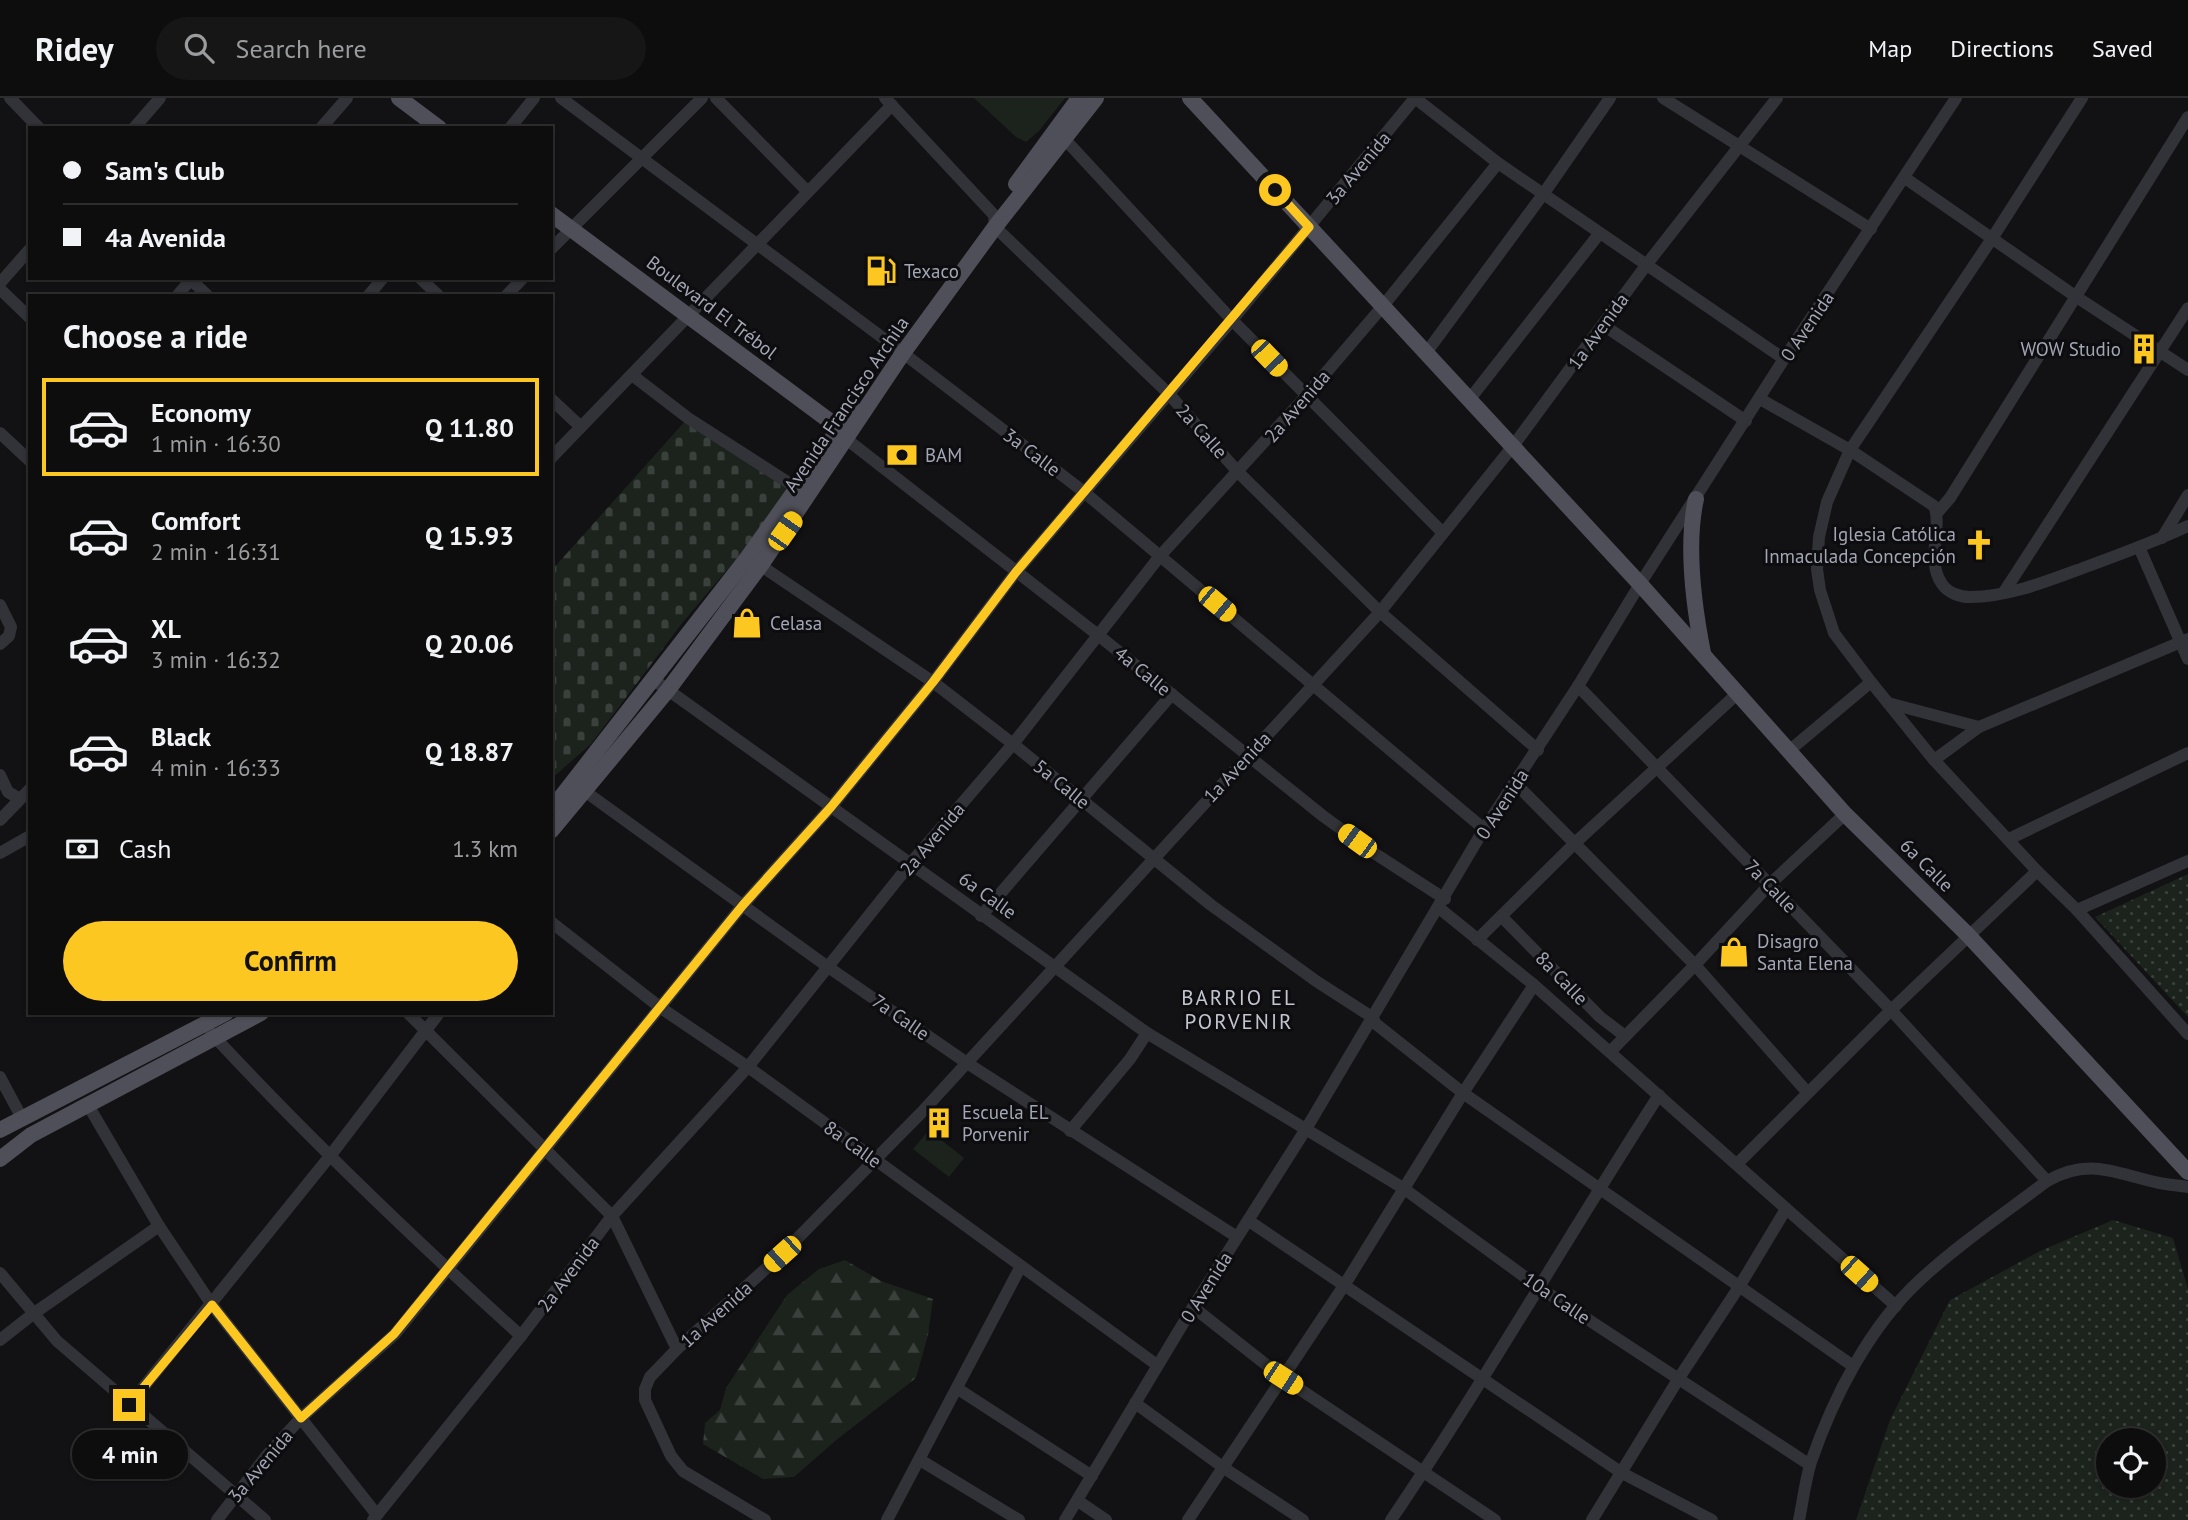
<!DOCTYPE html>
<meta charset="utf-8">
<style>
:root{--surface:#0e0d0e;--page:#171617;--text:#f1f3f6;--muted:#9b9c9e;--line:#2e2d2e;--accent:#fcc721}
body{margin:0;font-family:"PT Sans",sans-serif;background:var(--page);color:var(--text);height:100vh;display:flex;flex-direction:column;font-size:26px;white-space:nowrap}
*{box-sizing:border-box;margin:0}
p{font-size:23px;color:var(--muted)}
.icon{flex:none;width:38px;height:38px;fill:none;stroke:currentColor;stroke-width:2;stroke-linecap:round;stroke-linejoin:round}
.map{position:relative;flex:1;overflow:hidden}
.details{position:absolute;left:28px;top:196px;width:525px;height:721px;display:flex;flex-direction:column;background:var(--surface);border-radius:0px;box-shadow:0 2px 5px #0004,0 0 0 2px var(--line)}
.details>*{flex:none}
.hud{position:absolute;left:28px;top:28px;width:525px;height:154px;border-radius:0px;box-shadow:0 2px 5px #0004,0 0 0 2px var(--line);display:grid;align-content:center;height:154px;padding:0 35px;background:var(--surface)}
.fabs{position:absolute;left:2096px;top:1330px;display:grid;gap:14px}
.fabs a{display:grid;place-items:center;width:70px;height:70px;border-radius:50%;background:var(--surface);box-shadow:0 2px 5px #0004,0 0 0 2px var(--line);font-size:35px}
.end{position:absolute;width:32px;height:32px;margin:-16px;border:9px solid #fcc721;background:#111;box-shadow:0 0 0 4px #111}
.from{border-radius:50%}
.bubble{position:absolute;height:49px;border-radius:24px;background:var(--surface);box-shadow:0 2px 5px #0004,0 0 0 2px var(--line);font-size:23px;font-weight:800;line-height:49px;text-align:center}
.car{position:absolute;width:21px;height:42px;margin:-21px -10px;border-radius:9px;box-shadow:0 0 5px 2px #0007;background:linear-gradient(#f5c518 24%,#345 0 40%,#f5c518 0 76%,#345 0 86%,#f5c518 0)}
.hud b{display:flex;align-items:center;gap:24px;height:66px;font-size:26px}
.hud b+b{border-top:2px solid var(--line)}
.hud i{width:18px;height:18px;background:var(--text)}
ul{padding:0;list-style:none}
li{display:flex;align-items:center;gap:21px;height:98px;margin:0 14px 10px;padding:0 21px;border:4px solid transparent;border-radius:0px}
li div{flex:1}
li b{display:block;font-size:26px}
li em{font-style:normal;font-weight:800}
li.active{border-color:var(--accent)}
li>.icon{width:63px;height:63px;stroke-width:1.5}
h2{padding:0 35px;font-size:32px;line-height:84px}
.pay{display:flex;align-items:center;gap:18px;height:77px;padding:0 35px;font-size:26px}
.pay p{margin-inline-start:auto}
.primary-button{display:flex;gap:14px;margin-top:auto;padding:14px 35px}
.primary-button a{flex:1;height:80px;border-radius:42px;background:var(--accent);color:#111;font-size:28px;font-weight:800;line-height:80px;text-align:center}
header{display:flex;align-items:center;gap:42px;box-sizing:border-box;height:98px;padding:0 35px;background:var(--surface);border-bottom:2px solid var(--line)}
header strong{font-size:33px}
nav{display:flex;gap:38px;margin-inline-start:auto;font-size:24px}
.search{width:490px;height:63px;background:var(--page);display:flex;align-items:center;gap:18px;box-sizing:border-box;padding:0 24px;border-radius:38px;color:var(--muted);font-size:26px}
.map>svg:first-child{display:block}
</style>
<header>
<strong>Ridey</strong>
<div class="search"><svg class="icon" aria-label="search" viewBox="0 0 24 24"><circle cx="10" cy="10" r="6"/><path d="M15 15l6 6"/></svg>Search here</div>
<nav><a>Map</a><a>Directions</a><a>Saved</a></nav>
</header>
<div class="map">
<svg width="2188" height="1422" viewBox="0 0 2188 1422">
<defs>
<pattern id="forest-firs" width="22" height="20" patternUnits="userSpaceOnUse" patternTransform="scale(1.75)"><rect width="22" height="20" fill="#1c231d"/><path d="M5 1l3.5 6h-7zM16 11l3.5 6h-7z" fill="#3a403c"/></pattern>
<pattern id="cemetery-stones" width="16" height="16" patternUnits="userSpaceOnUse" patternTransform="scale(1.75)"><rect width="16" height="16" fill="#1c231d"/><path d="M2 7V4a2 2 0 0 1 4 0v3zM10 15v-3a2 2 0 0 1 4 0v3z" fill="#3a403c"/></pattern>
<pattern id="park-dots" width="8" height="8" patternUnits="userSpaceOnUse" patternTransform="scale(1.75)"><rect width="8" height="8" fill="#1c231d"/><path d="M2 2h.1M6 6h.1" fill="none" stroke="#3a403c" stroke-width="1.8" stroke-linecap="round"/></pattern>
</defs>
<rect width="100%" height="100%" fill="#121113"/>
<polygon fill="url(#forest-firs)" points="845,1162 881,1183 933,1201 928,1237 916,1280 835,1343 794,1379 763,1381 703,1346 705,1325 720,1312 726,1290 787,1197 819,1171"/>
<polygon fill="url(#cemetery-stones)" points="688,320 797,389 683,524 591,646 551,681 551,473"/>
<g fill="url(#park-dots)" fill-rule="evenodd">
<polygon points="2188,776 2188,919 2095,819"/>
<path d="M 2113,1122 L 2173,1140 L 2188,1191 L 2188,1422 L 1856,1422 L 1890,1322 L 1950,1202 L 2040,1153 ZM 2109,1342 L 2154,1342 L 2154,1388 L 2109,1388 Z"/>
</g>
<g fill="#1c231d">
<polygon points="974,0 1065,0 1039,33 1026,44 1016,39"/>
<polygon points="929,1032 964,1060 949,1079 913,1051"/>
</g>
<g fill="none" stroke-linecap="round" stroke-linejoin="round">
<g stroke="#323338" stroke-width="12">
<polyline points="10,0 39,30"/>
<polyline points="561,0 903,255 1084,394 1484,731"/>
<polyline points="716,0 808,94"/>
<polyline points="885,0 994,117 995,129 1168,295 1238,374 1380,514 1538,652"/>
<polyline points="1415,0 1498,65 1784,261"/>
<polyline points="1663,0 1871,131"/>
<polyline points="2082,0 1993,139 1850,352 1827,404 1819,439 1817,471 1820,492 1834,535 1871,584 1934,662 2037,773 2077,812 2188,936"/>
<polyline points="134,30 160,0"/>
<polyline points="321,30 347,0"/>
<polyline points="510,30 534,0"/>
<polyline points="1060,36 1232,222 1443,435"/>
<polyline points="1905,80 2075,198 2188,272"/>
<polyline points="551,151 702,0"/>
<polyline points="189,180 208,198"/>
<polyline points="420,180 439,198"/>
<polyline points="0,185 30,151"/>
<polyline points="0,191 30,220"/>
<polyline points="177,198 192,180"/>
<polyline points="368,198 383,180"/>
<polyline points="506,198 523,180"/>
<polyline points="1603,227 1746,323"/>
<polyline points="1426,255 1544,95 1610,0"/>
<polyline points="632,277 688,320 803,394"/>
<polyline points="551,301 581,329"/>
<path d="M 1760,301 L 1850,352 L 1934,408 C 1943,429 1925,462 1942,486 C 1948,495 1960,499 1970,499 C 2008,499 2048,483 2083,470 C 2119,457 2154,444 2188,428"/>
<polyline points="1469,302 1599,136"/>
<polyline points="0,335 30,363"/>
<polyline points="845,340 1098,537 1323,718 1374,755 1445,801"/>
<polyline points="551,360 892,7"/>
<polyline points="1937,415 1950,400 2188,19"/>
<polyline points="2162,440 2188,397"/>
<polyline points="2139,449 2188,561"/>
<polyline points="754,463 933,584 1013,646 1211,807 1316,883 1372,919 1376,926 1463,995 1853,1268"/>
<polyline points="2004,494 2188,210"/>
<polyline points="0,507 11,529 9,538 0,546"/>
<polyline points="654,582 1147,935 1403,1090 1540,1190 1810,1367"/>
<polyline points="1578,588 1891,912 2047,1083"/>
<polyline points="1888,605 1979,629"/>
<polyline points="1790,652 1871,584"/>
<polyline points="1934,662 1979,629 2188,541"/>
<polyline points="0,677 8,694 20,701"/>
<polyline points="1515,685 1695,867 1807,994"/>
<polyline points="579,689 828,869 967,965 1237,1139"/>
<polyline points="0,722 30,691"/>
<polyline points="2009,741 2188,655"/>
<polyline points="0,755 30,738"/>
<polyline points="1439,810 1534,887 1896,1208"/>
<polyline points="2077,812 2188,763"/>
<polyline points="981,818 1172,596"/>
<polyline points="1502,819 1600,919 1625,938"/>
<polyline points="551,824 661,910 748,969 1157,1267"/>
<polyline points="1477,842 1576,744 1738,595"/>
<polyline points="408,915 612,1118 677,1251"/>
<path d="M 211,935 C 309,1041 414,1141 521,1238"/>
<polyline points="1610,954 1695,867 1770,786 1845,716"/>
<polyline points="0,979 23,1022"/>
<polyline points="88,1007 159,1128 212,1207 377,1417"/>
<polyline points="1070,1033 1130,961 1147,935"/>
<polyline points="1737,1066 1891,912 2037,773"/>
<polyline points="1249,1123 1622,1375 1712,1422"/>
<polyline points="0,1175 57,1243 265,1422"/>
<polyline points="1193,1209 1283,1280 1495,1422"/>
<polyline points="0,1242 33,1216 159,1128"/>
<polyline points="958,1291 1092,1378"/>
<polyline points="1135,1305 1224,1370 1303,1422"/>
<polyline points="129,1307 330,1058 439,915"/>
<polyline points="920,1362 1019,1422"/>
<polyline points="1078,1403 1106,1422"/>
<polyline points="217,1422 268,1356 301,1320 395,1236 743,807 831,709 933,584 1016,474 1232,222 1415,0"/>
<polyline points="373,1422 521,1238 612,1118 748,969 910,766 1013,646 1160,458 1306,298 1383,208 1498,65"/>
<polyline points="765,1422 683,1373 671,1358 645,1302 645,1291 650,1279 677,1251 782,1156 921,1015 1380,514 1513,348 1647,166 1777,0"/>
<polyline points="887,1422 1021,1168"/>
<polyline points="1065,1422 1193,1209 1306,1031 1484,731 1578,588 1640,486 1784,261 1956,0"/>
<polyline points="1188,1422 1345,1186 1463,995 1534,887"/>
<path d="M 1391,1422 C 1485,1283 1568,1138 1659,997"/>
<polyline points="1592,1422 1679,1280 1739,1189 1786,1111"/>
<path d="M 1799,1422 C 1803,1403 1805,1383 1811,1364 C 1833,1300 1869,1229 1920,1182 C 1959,1146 2005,1115 2047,1083 C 2088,1060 2112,1074 2155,1084 C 2166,1087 2177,1087 2188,1089"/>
</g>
<g stroke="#4e4f58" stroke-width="16">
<polyline points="399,0 439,30"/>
<polyline points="1190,0 1640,486 1845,716 1968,837 2188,1074"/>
<polyline points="1016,86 1079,0"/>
<polyline points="551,116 839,330 844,338"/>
<path d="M 1696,401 C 1686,446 1694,509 1703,555"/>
<polyline points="551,712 748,459 853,311"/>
<polyline points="551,733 668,592 761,467 903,255 995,129 1096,0"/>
<polyline points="0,1032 226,915"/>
<polyline points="0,1061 31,1037 261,915"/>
</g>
</g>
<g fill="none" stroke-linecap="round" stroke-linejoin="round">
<polyline stroke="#fcc721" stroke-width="9" points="129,1307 212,1207 301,1320 394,1236 743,807 831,709 933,584 1016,474 1309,129 1275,92"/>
</g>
<defs>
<g id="fuel-bare" transform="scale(2.415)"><path d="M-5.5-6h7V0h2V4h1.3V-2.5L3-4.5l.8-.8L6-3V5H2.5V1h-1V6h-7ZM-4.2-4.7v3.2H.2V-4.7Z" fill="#fcc721" stroke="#0d0c0e" stroke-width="2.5" paint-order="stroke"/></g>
<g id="building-bare" transform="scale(2.415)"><path d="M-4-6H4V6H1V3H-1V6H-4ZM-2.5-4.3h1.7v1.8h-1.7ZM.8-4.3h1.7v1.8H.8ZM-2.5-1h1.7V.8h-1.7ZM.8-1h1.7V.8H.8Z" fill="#fcc721" stroke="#0d0c0e" stroke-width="2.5" paint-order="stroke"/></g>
<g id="bank-bare" transform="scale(2.415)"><path d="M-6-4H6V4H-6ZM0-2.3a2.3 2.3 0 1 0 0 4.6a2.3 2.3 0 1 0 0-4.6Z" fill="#fcc721" stroke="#0d0c0e" stroke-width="2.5" paint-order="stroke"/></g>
<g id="church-bare" transform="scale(2.415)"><path d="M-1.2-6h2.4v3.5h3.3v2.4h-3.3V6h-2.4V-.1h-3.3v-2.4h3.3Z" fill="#fcc721" stroke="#0d0c0e" stroke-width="2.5" paint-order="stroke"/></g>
<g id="shop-bare" transform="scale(2.415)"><path d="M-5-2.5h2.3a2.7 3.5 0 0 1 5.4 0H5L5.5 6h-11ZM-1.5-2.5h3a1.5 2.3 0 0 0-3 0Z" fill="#fcc721" stroke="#0d0c0e" stroke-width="2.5" paint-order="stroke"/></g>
</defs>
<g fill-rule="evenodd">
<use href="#fuel-bare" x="881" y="173"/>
<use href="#building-bare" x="2144" y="251"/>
<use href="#bank-bare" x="902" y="357"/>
<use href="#church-bare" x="1979" y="447"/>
<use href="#shop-bare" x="747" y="525"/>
<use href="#shop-bare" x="1734" y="854"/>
<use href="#building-bare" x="939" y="1025"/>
</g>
<g text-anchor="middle" stroke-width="6" stroke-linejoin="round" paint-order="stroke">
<g font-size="19" fill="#a2a6b5" stroke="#0d0c0e">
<text transform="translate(1358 70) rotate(-50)" y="7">3a Avenida</text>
<text transform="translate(712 209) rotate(37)" y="7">Boulevard El Trébol</text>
<text transform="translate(1807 228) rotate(-56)" y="7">0 Avenida</text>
<text transform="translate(1598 233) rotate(-54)" y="7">1a Avenida</text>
<text transform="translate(846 306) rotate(-56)" y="7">Avenida Francisco Archila</text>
<text transform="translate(1297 308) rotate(-49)" y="7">2a Avenida</text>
<text transform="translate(1202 333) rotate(48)" y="7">2a Calle</text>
<text transform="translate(1032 354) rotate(37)" y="7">3a Calle</text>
<text transform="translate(1143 573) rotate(39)" y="7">4a Calle</text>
<text transform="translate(1237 669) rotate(-47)" y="7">1a Avenida</text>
<text transform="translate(1062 686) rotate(39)" y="7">5a Calle</text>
<text transform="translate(1502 706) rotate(-57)" y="7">0 Avenida</text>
<text transform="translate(932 741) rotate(-50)" y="7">2a Avenida</text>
<text transform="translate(1927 767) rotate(45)" y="7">6a Calle</text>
<text transform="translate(1771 788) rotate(46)" y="7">7a Calle</text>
<text transform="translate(988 797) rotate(36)" y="7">6a Calle</text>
<text transform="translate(1562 880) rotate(46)" y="7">8a Calle</text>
<text transform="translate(901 919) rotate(35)" y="7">7a Calle</text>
<text transform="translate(853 1046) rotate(36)" y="7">8a Calle</text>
<text transform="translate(568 1176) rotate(-53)" y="7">2a Avenida</text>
<text transform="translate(1206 1189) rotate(-58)" y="7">0 Avenida</text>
<text transform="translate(1557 1200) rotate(34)" y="7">10a Calle</text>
<text transform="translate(716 1216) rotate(-42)" y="7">1a Avenida</text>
<text transform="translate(260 1368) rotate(-50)" y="7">3a Avenida</text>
</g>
<g font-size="19" fill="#a2a6b5" stroke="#0d0c0e" text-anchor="start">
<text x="904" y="180">Texaco</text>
<text x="2121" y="258" text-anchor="end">WOW Studio</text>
<text x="925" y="364">BAM</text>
<text x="1956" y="443" text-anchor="end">Iglesia Católica<tspan x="1956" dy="22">Inmaculada Concepción</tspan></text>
<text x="770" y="532">Celasa</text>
<text x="1757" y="850">Disagro<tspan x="1757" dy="22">Santa Elena</tspan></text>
<text x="962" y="1021">Escuela EL<tspan x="962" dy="22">Porvenir</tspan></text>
</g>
<g font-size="21" letter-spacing="2" fill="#c3c5d0" stroke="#0d0c0e">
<text x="1239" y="907">BARRIO EL<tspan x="1239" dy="24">PORVENIR</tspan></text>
</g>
</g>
</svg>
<div class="fabs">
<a><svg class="icon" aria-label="locate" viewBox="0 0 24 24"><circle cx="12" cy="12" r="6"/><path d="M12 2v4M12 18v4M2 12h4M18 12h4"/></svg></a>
</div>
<i class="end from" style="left:1275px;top:92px"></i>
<i class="end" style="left:129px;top:1307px"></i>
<div class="bubble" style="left:72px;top:1332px;width:116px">4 min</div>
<i class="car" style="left:1269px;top:260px;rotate:136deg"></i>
<i class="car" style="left:785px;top:433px;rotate:35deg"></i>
<i class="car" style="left:1217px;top:506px;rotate:130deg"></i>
<i class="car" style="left:1357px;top:743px;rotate:306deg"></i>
<i class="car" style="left:782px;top:1156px;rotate:228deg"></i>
<i class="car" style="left:1859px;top:1176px;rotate:132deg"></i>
<i class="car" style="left:1283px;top:1280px;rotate:123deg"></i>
<div class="hud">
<b><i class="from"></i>Sam's Club</b>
<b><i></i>4a Avenida</b>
</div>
<section class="details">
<h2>Choose a ride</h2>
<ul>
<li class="active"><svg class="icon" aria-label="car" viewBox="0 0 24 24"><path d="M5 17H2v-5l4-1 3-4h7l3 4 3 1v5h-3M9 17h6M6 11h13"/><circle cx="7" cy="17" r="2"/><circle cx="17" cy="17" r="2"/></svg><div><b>Economy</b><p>1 min · 16:30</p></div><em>Q 11.80</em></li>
<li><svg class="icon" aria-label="car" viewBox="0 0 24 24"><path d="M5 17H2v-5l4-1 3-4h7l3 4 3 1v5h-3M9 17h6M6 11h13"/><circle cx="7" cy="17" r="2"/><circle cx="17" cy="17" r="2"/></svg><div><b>Comfort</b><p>2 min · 16:31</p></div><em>Q 15.93</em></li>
<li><svg class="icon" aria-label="car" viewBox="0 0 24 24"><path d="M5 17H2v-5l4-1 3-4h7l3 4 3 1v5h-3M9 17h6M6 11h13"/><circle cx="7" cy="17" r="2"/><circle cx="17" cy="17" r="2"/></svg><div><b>XL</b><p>3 min · 16:32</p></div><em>Q 20.06</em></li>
<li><svg class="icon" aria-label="car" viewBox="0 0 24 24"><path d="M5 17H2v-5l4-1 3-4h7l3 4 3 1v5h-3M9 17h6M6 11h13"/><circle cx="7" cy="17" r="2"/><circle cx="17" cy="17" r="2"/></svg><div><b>Black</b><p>4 min · 16:33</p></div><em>Q 18.87</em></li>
</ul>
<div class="pay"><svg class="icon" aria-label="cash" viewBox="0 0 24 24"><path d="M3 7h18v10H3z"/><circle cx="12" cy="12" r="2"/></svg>Cash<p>1.3 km</p></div>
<div class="primary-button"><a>Confirm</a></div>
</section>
</div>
